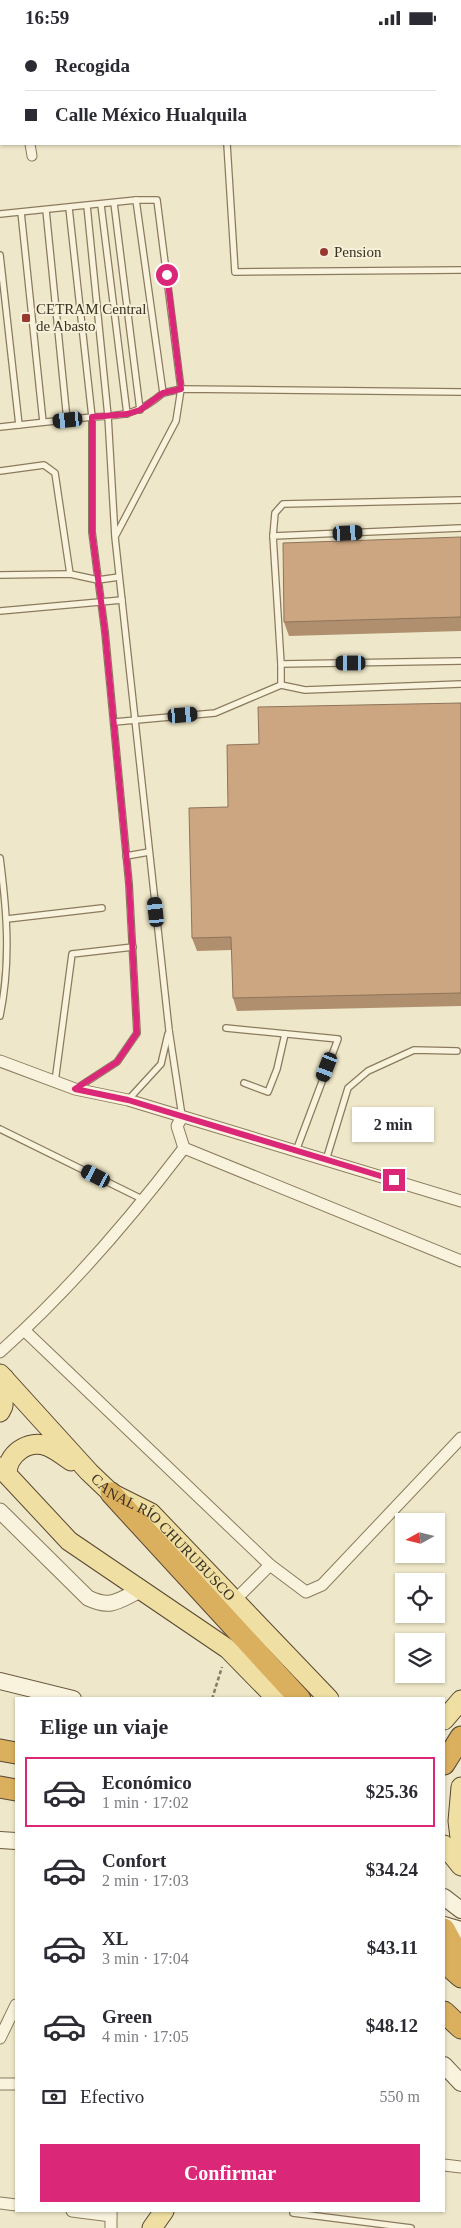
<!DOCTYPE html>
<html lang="es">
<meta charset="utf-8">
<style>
:root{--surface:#fff;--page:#f7f7f7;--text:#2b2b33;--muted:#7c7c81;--line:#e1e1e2;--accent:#db2777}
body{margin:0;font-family:"Times New Roman",serif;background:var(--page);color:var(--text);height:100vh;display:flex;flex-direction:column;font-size:19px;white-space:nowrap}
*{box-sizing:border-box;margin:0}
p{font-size:16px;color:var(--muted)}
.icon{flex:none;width:28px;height:28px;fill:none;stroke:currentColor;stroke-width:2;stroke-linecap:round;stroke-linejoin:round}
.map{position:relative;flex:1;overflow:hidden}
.drawer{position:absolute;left:15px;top:1662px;width:430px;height:515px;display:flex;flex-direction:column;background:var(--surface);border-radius:0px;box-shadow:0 1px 4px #0004}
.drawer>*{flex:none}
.hud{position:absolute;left:0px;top:0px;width:461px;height:110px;box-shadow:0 1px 4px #0004;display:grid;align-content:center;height:110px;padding:0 25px;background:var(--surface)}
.needle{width:32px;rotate:262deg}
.buttons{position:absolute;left:395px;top:1478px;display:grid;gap:10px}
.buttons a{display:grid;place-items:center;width:50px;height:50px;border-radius:0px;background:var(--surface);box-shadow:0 1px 4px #0004;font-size:25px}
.end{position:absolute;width:22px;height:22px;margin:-11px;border:6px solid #db2777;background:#fff;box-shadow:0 0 0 2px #fff}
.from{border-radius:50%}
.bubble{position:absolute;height:35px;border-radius:0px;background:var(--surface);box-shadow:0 1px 4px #0004;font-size:16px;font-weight:700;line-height:35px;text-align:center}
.car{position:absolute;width:15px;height:30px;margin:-15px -8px;border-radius:6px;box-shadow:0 0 4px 1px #0007;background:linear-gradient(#222 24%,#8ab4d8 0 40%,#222 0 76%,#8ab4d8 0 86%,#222 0)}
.hud b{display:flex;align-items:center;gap:18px;height:48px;font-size:19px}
.hud b+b{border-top:1px solid var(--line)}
.hud i{width:12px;height:12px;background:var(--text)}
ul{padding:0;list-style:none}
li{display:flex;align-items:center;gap:15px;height:70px;margin:0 10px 8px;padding:0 15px;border:2px solid transparent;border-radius:0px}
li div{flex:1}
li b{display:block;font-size:19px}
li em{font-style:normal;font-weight:700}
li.active{border-color:var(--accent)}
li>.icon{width:45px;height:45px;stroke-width:1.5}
h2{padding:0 25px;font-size:22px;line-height:60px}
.pay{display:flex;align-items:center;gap:12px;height:55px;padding:0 25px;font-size:19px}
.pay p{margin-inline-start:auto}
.primary-button{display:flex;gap:10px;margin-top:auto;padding:10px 25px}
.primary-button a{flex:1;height:58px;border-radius:0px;background:var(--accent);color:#fff;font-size:20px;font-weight:700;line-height:58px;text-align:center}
.status{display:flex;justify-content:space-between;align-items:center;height:35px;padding:0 25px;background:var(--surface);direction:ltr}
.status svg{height:14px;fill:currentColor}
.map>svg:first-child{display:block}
</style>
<div class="status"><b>16:59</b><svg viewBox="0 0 49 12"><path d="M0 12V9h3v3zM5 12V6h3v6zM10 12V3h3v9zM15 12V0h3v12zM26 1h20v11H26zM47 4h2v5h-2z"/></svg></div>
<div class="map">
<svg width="461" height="2193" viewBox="0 0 461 2193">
<rect width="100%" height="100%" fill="#eee7c9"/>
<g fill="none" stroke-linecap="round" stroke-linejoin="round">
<g stroke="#8b7a5e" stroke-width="8">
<g id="service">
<polyline points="140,1 140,0"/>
<polyline points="460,39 461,39"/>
<polyline points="227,109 235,237 461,235"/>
<polyline points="114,168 140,375"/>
<polyline points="101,170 127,379"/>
<polyline points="87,171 108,381 115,502 169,995 182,1081"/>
<polyline points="46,175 67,385"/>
<polyline points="21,177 43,387"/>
<path d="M 0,179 L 136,165 L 163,358 C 139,379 123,381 92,382 L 92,497 L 105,597 L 129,849 L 137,998 L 117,1027 L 77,1053"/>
<polyline points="0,220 19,390"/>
<polyline points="163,358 181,354 461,357"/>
<polyline points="0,392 92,382 69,173"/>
<polyline points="0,436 44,430 55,438 70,539"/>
<polyline points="116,500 176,386 181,354 157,165 136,165"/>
<polyline points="273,501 275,478 283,469 461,465"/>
<polyline points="0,540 70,539 98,545 119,542"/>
<polyline points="0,576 122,565"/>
<polyline points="281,629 461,626"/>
<polyline points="281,650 281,629 273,501 461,493"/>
<polyline points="114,687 215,678 281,650 305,655 461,649"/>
<polyline points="126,821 149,817"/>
<polyline points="7,884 102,873"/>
<path d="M 0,981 C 11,927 7,877 0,823"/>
<polyline points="226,993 338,1004 296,1116"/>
<polyline points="55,1047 72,919 133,912"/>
<polyline points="244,1048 268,1057 277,1034 285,999"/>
<polyline points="128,1065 161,1029 168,999"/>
<polyline points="0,1094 144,1165"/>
<polyline points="326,1125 348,1053 368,1036 414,1015 457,1016"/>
<polyline points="293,2178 411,2193"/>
</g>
</g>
<g stroke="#8b7a5e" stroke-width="11">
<g id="pedestrian">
<polyline points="17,0 17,1"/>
<polyline points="30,109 32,121"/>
</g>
</g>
<g stroke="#8b7a5e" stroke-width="13">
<g id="minor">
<polyline points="315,1 328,0"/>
<polyline points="0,36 1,36"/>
<polyline points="0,1026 75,1054 128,1065 461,1166"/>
<polyline points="182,1082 177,1091 184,1113"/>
<polyline points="184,1113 461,1226"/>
<polyline points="25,1296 270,1530 306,1557 322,1550 461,1403"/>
<path d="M 0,1317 C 66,1258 130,1184 184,1113"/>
<polyline points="234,1566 270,1530"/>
<polyline points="0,2003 16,1970"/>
<polyline points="0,2049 16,2049"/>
<polyline points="444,2130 461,2132"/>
<polyline points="0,2168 16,2170"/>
<polyline points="72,2176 111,2181"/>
<polyline points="111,2176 111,2193"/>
</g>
</g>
<g stroke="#8b7a5e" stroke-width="17">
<path id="tertiary" d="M 0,1476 L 88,1563 C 111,1574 118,1566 140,1555"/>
</g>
<g stroke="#6d5b41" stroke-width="18">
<g id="secondary">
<polyline points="0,1646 73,1664"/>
<polyline points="0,1805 16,1806"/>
<polyline points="444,1862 461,1875"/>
<polyline points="444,1890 461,1895"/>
<polyline points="444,2030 461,2048"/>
</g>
</g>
<g stroke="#594832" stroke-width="21">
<g id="primary">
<path id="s1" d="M 0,1339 L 89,1437 L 111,1458 L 151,1478 L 329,1664"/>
<polyline points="0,1377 3,1371 4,1343"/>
<polyline points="0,1432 69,1506 228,1614 277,1664"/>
<path d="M 7,1439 C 7,1420 27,1404 47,1411 C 55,1414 64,1421 71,1426"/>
<polyline points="444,1685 461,1665"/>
<polyline points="461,1752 458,1786 461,1811"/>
<polyline points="444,1810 461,1831"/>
<polyline points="152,2193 164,2176"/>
</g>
</g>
<g stroke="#594832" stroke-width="23">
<g id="motorway">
<polyline points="111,1458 300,1664"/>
<polyline points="0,1715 16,1718"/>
<polyline points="444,1729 461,1702"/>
<polyline points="0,1752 16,1755"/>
<polyline points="444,1894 461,1925"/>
<polyline points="444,1927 461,1942"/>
<polyline points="444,1977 461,1993"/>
</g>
</g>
<polyline stroke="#8b7a5e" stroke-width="2.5" stroke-dasharray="4 2.5" stroke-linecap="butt" points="212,1664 222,1632"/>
<use href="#service" stroke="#f9f3dd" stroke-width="5.5"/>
<use href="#pedestrian" stroke="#f9f3dd" stroke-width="9"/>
<use href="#minor" stroke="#f9f3dd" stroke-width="11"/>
<use href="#tertiary" stroke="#f9f3dd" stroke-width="15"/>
<use href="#secondary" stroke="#f9f3dd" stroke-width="16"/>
<use href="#primary" stroke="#efdfa3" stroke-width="19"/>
<use href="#motorway" stroke="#daaf5e" stroke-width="21"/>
</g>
<g fill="#af8f6e">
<polygon points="461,502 461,596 289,601 284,587"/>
<polygon points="461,668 461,971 237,976 233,963 232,915 197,916 192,903 228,772 259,709"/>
</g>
<g fill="#cba680" stroke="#8e745a">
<polygon points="461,502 461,582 284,587 283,508"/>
<polygon points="461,668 461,958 233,963 231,902 192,903 189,773 228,772 227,710 259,709 258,672"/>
</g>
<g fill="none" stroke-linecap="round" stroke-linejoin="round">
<polyline stroke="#db2777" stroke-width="6" points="167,240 181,354 163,358 140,375 127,379 92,382 92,497 105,597 129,849 137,998 117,1027 75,1054 128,1065 394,1145"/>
</g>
<g fill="#99382f" stroke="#f6f0d9" stroke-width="2">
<circle cx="324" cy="217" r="5"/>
<rect x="21" y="278" width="10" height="10" rx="2.5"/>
</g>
<g text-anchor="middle" stroke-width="4" stroke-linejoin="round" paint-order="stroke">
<g font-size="15" fill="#3b3021" stroke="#f6f0d9" text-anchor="start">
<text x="334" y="222">Pension</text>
<text x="36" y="279">CETRAM Central<tspan x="36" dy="17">de Abasto</tspan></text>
</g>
<g font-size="15" fill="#3b3021" stroke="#f6f0d9">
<text dy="5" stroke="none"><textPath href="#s1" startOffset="232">CANAL RÍO CHURUBUSCO</textPath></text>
</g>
</g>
</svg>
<div class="buttons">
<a><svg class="needle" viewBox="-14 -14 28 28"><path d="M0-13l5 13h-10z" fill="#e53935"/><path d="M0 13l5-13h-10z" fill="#7c7c81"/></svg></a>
<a><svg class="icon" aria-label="locate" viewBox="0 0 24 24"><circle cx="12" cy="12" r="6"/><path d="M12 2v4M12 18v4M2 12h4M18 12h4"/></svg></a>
<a><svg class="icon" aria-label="layers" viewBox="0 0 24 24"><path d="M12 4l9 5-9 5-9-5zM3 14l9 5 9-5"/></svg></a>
</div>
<i class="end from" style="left:167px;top:240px"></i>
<i class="end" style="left:394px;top:1145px"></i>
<div class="bubble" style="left:352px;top:1072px;width:82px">2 min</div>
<i class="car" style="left:68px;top:385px;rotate:264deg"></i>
<i class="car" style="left:348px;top:498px;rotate:87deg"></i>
<i class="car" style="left:351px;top:628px;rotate:270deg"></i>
<i class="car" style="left:183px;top:680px;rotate:85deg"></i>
<i class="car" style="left:156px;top:877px;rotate:354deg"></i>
<i class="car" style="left:327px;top:1032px;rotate:201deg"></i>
<i class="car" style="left:96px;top:1141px;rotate:297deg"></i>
<div class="hud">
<b><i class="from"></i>Recogida</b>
<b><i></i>Calle México Hualquila</b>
</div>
<section class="drawer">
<h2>Elige un viaje</h2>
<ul>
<li class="active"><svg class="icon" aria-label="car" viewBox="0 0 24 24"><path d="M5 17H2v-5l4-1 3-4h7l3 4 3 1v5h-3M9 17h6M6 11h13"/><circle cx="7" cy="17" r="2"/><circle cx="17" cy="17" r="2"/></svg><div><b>Económico</b><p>1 min · 17:02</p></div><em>$25.36</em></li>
<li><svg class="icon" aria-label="car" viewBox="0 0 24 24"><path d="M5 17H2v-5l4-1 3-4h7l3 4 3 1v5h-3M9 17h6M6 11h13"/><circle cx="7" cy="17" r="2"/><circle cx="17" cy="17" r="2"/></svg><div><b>Confort</b><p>2 min · 17:03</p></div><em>$34.24</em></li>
<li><svg class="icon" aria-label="car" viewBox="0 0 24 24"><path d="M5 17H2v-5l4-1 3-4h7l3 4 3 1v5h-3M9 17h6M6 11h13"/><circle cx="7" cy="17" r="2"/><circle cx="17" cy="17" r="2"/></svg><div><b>XL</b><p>3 min · 17:04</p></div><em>$43.11</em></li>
<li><svg class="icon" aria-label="car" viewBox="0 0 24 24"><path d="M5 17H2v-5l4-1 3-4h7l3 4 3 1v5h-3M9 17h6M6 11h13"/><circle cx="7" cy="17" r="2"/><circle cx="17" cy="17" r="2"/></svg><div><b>Green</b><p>4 min · 17:05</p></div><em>$48.12</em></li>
</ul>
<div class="pay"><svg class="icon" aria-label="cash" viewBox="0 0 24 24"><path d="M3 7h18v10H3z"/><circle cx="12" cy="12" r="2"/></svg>Efectivo<p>550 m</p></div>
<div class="primary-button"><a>Confirmar</a></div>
</section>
</div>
